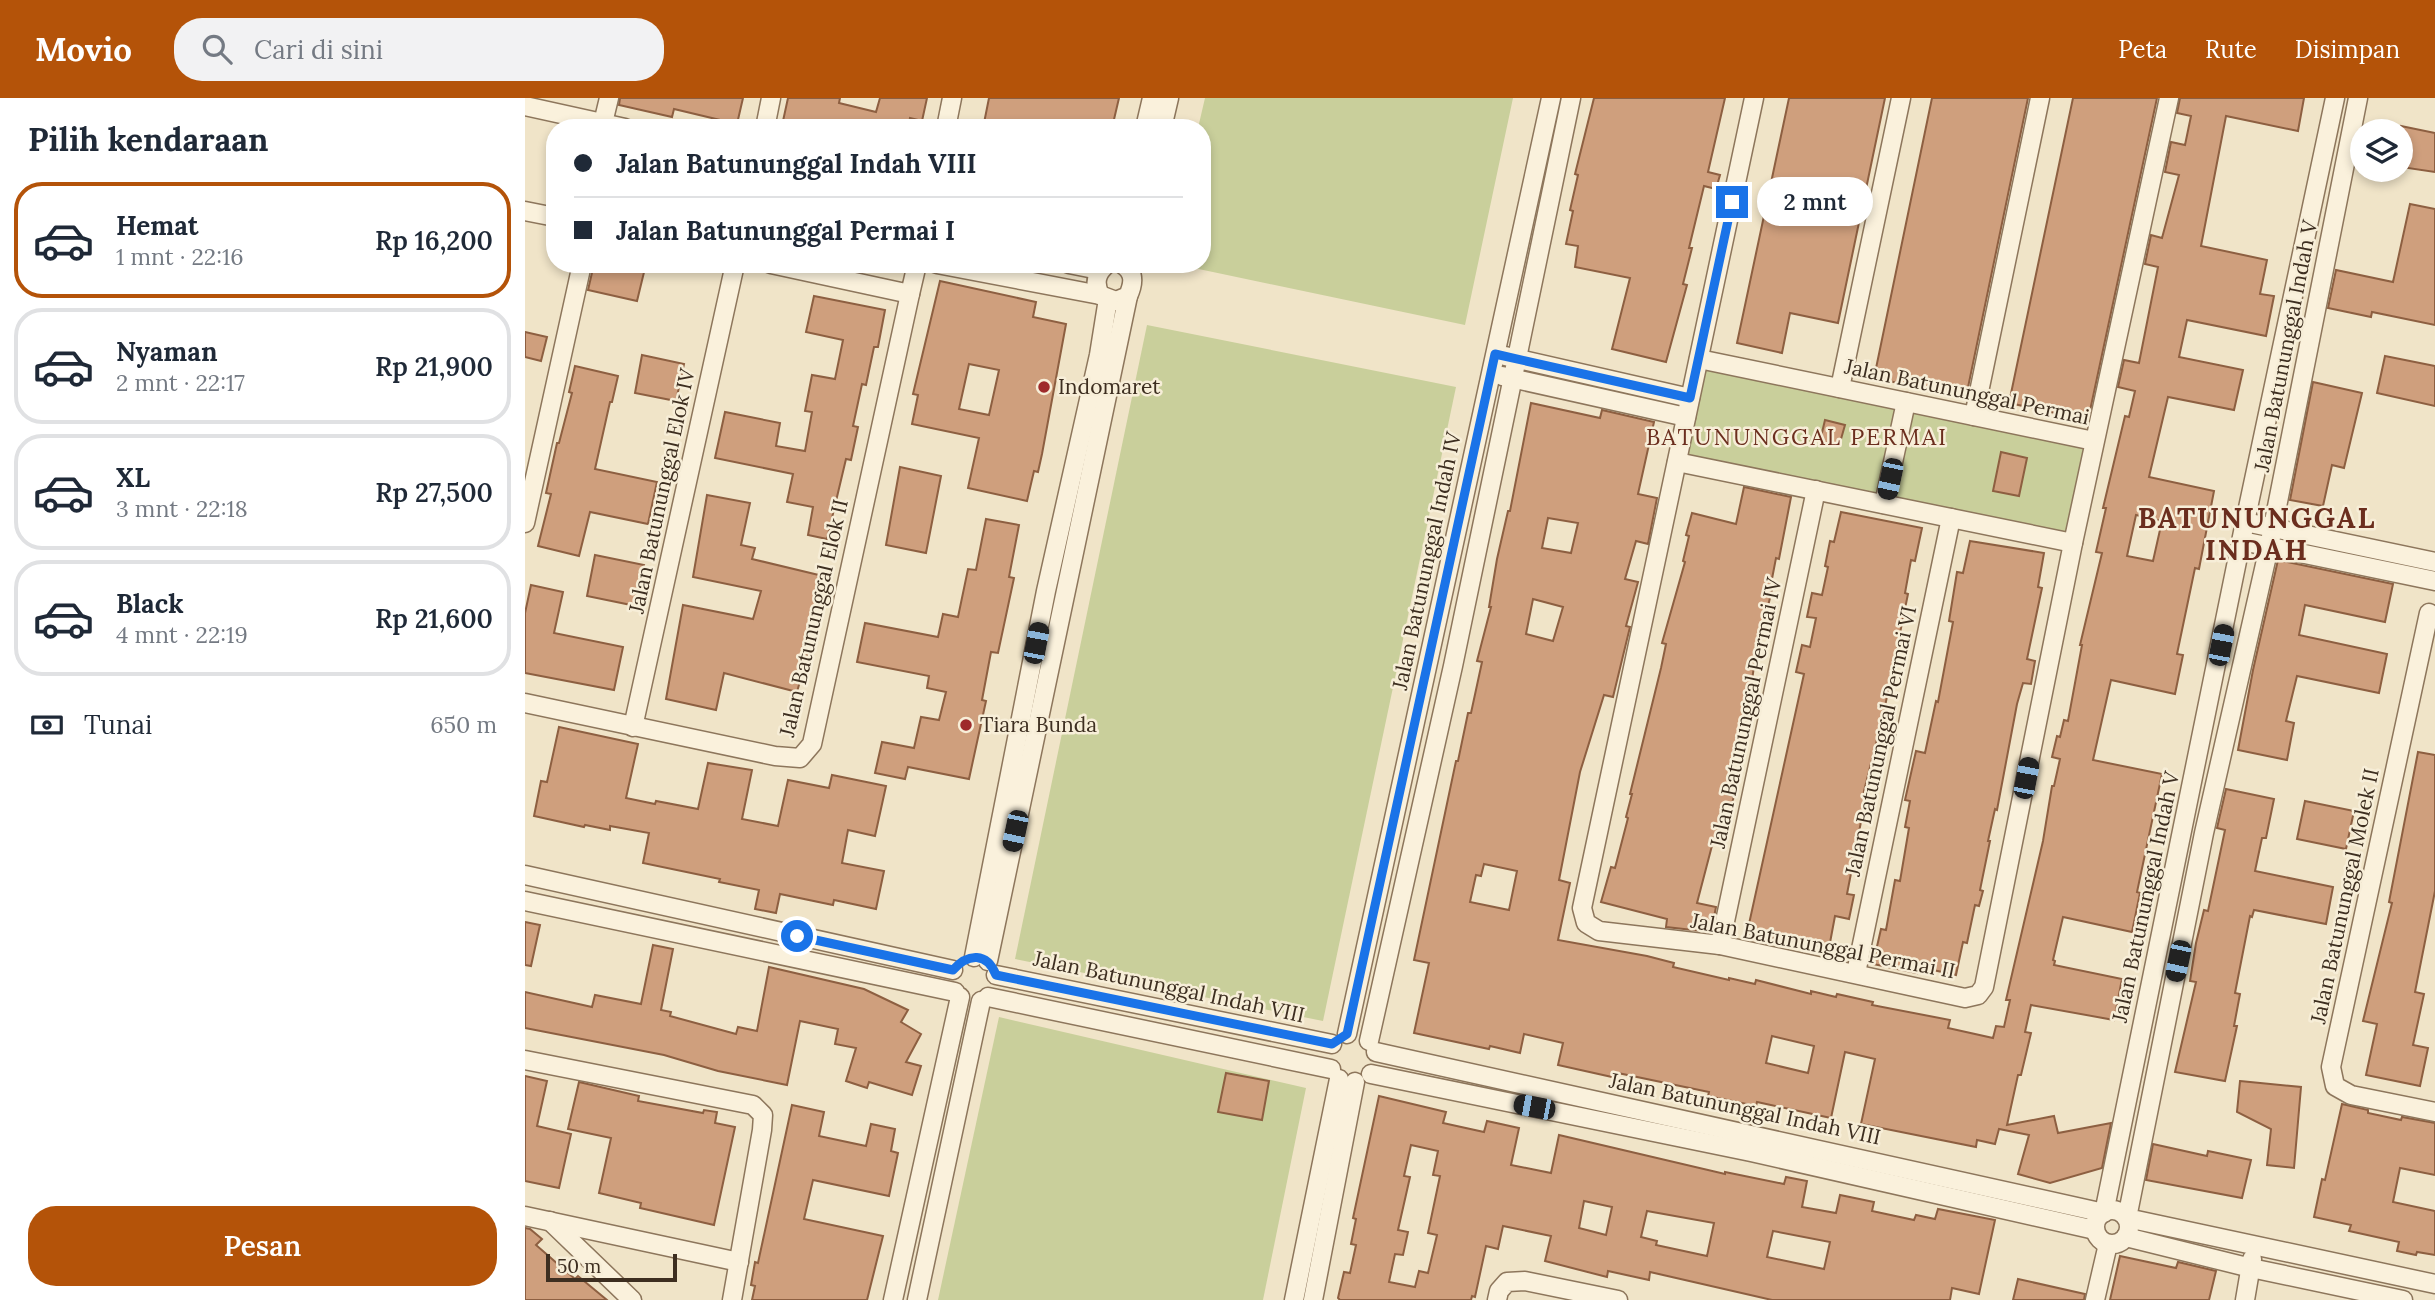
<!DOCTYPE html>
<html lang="id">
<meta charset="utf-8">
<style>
:root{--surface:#fff;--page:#f2f2f3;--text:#1f2937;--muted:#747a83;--line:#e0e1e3;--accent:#b45309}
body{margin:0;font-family:Lora,serif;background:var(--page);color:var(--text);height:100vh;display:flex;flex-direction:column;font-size:26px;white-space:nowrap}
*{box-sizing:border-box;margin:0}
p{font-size:23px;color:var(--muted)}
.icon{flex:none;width:38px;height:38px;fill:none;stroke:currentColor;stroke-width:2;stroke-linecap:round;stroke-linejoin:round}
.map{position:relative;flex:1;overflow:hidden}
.side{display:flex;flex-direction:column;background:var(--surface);width:525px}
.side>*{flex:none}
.hud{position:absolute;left:21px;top:21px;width:665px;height:154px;border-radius:28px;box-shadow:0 4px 10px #0003;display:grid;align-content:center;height:154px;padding:0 28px;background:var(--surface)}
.tools{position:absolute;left:1825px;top:21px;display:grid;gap:14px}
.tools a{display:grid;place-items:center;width:63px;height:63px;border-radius:50%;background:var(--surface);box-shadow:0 4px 10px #0003;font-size:35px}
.scale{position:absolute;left:21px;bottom:18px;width:131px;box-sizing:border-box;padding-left:7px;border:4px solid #3d2e20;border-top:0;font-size:19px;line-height:24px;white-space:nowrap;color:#3d2e20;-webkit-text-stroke:5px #f7eed8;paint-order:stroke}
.end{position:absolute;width:32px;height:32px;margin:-16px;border:9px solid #1a73e8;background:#fff;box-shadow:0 0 0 4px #fff}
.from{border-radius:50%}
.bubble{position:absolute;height:49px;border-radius:24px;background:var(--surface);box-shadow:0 4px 10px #0003;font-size:23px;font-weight:600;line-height:49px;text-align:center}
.car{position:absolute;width:21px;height:42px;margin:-21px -10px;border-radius:9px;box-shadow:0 0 5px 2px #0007;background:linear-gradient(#222 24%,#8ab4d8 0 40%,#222 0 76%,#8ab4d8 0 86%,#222 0)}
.hud b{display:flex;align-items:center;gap:24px;height:66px;font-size:26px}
.hud b+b{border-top:2px solid var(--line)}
.hud i{width:18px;height:18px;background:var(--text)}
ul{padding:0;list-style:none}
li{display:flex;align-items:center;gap:21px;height:116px;margin:0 14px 10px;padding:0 14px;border:4px solid var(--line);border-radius:28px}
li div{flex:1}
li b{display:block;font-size:26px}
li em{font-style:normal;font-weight:600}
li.on{border-color:var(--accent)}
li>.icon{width:63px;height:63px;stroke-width:1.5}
h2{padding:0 28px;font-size:32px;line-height:84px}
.pay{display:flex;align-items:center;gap:18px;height:77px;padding:0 28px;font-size:26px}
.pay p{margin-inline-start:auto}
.primary-button{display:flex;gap:14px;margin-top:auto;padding:14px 28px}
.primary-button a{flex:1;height:80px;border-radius:28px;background:var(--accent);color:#fff;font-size:28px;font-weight:600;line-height:80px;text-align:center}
header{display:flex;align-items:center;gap:42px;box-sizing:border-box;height:98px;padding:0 35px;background:var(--accent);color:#fff}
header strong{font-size:33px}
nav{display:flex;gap:38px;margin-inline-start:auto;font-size:24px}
.search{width:490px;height:63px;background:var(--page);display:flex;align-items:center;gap:18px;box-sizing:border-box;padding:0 24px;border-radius:28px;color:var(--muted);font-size:26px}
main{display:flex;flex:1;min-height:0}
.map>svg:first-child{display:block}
</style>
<header>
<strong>Movio</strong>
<div class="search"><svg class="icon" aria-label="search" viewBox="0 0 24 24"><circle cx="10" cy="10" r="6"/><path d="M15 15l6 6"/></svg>Cari di sini</div>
<nav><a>Peta</a><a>Rute</a><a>Disimpan</a></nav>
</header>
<main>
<section class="side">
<h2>Pilih kendaraan</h2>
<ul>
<li class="on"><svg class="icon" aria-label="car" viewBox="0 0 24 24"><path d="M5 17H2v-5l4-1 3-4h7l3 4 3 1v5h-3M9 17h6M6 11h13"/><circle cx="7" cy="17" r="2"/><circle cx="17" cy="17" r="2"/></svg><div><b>Hemat</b><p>1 mnt · 22:16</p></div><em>Rp 16,200</em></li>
<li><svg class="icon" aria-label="car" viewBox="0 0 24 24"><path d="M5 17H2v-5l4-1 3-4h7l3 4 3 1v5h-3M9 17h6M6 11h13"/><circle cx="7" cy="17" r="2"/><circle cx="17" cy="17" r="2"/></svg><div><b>Nyaman</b><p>2 mnt · 22:17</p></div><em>Rp 21,900</em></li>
<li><svg class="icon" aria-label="car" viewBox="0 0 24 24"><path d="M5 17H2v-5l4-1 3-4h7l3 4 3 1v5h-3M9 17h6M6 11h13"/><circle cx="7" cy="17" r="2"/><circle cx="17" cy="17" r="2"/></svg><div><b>XL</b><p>3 mnt · 22:18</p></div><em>Rp 27,500</em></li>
<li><svg class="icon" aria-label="car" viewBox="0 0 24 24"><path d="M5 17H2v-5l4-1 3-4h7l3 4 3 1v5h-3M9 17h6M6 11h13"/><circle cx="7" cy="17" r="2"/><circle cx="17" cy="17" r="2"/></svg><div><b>Black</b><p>4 mnt · 22:19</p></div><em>Rp 21,600</em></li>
</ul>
<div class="pay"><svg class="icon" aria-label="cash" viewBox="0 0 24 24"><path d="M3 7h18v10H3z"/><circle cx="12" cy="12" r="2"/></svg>Tunai<p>650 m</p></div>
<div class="primary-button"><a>Pesan</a></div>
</section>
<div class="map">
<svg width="1910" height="1202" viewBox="0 0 1910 1202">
<rect width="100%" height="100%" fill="#f0e4c8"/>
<g fill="#c9cf9b">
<polygon points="680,0 988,0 940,227 650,166 677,166 677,30 673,30"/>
<polygon points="622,227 931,289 798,923 490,861"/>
<polygon points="1176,262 1571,347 1550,441 1155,361"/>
<polygon points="474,919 781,990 738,1202 413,1202"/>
</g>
<g fill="#cf9f7d" stroke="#8d5f41" stroke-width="2" fill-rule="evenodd">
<polygon points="95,0 218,0 212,26 149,11 147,19 94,7"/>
<polygon points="263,0 315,0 314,5 351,14 355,0 402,0 397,23 385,20 383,30 270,30 271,26 258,23"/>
<polygon points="464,0 594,0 587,30 458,30"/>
<polygon points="1069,0 1200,0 1183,74 1195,77 1191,91 1179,88 1164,150 1167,150 1158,186 1162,187 1141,264 1087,251 1105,180 1050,169 1053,148 1041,146 1048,113 1045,112 1053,77 1050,76"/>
<polygon points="1264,0 1360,0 1313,225 1265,215 1257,255 1212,245"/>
<polygon points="1407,0 1503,0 1441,299 1349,280"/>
<polygon points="1548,0 1632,0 1563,322 1484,305"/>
<path d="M 1655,0 L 1779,0 L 1773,33 L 1701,18 L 1676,148 L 1742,162 L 1735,196 L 1749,198 L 1741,238 L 1662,222 L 1654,259 L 1718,272 L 1709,312 L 1643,299 L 1624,379 L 1689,393 L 1674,471 L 1670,470 L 1652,556 L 1658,557 L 1650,596 L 1586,582 L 1568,662 L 1637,676 L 1612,794 L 1615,795 L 1607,834 L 1538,819 L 1528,862 L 1530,863 L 1529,867 L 1597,881 L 1589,922 L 1506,907 L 1500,934 L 1506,935 L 1496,977 L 1493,977 L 1482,1027 L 1529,1018 L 1533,1035 L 1586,1025 L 1577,1070 L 1525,1085 L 1493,1076 L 1504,1037 L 1474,1031 L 1470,1046 L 1452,1042 L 1451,1049 L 1336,1026 L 1350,961 L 1320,954 L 1306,1020 L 1232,1004 L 1231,1008 L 1183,998 L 1184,994 L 1088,974 L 1087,979 L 1033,967 L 1038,945 L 999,936 L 995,955 L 965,948 L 964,951 L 889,935 L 904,865 L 889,862 L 931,663 L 933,663 L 943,615 L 946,615 L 957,564 L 952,563 L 966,509 L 964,509 L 972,461 L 983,413 L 985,413 L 1006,305 L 1075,320 L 1077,312 L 1129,324 L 1113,396 L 1132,400 L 1123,446 L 1111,443 L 1100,481 L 1113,484 L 1101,528 L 1105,529 L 1088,599 L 1079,597 L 1055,674 L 1034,782 L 1045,785 L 1033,842 L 1122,858 L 1149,865 L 1148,869 L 1204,882 L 1204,880 L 1230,886 L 1231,882 L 1286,896 L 1286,893 L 1311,899 L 1312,896 L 1348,904 L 1347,907 L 1425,922 L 1423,930 L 1468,940 L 1471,928 L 1479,929 L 1485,902 L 1481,902 L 1518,743 L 1527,688 L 1529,688 L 1535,661 L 1527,659 L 1532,638 L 1535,639 L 1539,622 L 1543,623 L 1557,547 L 1555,547 L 1577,455 L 1571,454 L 1581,410 L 1578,410 L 1600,318 L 1604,319 L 1610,293 L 1593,289 L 1599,262 L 1614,265 L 1633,169 L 1620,166 L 1626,137 L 1637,140 L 1654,77 L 1640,74 L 1646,44 L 1660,47 L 1666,18 L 1652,15 ZM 1611,417 L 1637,423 L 1628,463 L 1602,458 ZM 1023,420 L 1053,425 L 1046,455 L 1017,450 ZM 1008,501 L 1038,509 L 1028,543 L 1001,536 ZM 959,766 L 992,773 L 984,812 L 945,804 L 951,777 L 956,778 ZM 1247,938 L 1289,948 L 1283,975 L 1241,965 Z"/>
<polygon points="1876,28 1910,35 1910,74 1876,69"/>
<polygon points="1885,106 1910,111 1910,227 1847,214 1846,219 1803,210 1811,172 1868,184"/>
<polygon points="69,166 121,166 112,203 63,192"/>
<path d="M 415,183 L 511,204 L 508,219 L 541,226 L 517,356 L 513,374 L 509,373 L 502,403 L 443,390 L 454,340 L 387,326 L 393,297 L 388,296 ZM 444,266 L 474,272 L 464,317 L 434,311 Z"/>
<polygon points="289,198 360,212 353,249 349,249 341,287 337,286 328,328 333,329 326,362 321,361 302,441 283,437 288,409 262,404 268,376 190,360 200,314 255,325 251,348 280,353 287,314 280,313 287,277 310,281 318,242 281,234"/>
<polygon points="0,234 22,239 16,263 0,259"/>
<polygon points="117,257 159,266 151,303 110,295"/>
<polygon points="1860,258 1910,268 1910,308 1852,295"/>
<polygon points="50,268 93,278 87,304 85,304 70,371 132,384 123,426 65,414 54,458 13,448 26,396 21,395 32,345 34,345 47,295 44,294"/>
<polygon points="1788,284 1837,295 1819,370 1807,367 1798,408 1765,402"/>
<polygon points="1300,322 1320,327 1314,348 1295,343"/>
<polygon points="1476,354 1502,360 1494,398 1468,393"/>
<polygon points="375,369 416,378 401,455 361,447"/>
<polygon points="1219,389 1266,399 1254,461 1251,460 1246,486 1248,487 1229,568 1219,641 1215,640 1201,696 1209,698 1203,721 1199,720 1194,741 1189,740 1172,805 1191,809 1186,834 1141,829 1142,821 1076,804 1086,769 1090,770 1103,720 1101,719 1107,696 1105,696 1136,570 1141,546 1137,545 1160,464 1158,463 1164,438 1161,437 1167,415 1211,426"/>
<polygon points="182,397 225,405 216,447 230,450 227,461 298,478 289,517 286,517 277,552 283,554 272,594 199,575 191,612 141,601 158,507 228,521 236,493 168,479"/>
<polygon points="1316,414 1397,430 1390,463 1386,462 1380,495 1383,496 1358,618 1338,697 1341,698 1322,796 1329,797 1324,821 1310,818 1304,850 1222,835 1279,576 1271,574 1277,547 1285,549 1291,520 1282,519 1287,495 1297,497 1303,469 1300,468 1305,443 1309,444"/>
<polygon points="461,421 494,427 484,479 489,480 473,555 466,554 457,602 461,603 444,681 383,669 380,681 350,675 357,644 389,650 396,619 414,622 421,594 402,590 404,578 332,564 340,525 413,539 418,516 433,519 443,471 451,472"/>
<polygon points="1445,443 1519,455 1513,489 1517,490 1502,561 1510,563 1506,586 1498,585 1492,606 1472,712 1470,711 1463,743 1465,743 1455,792 1458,793 1454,808 1450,807 1442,845 1438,844 1431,877 1394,869 1392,875 1348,866 1356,831 1361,832 1370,782 1375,783 1384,730 1380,729 1385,703 1380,702 1391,653 1400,655 1411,603 1413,604 1428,524 1424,523 1432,474 1438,475"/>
<polygon points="70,457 119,467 111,508 62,498"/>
<polygon points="1753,462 1868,486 1860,524 1780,507 1774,537 1862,556 1854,595 1772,578 1761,623 1769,625 1762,662 1713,652 1728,572"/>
<polygon points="6,487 38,494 29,535 98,549 89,592 0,575 0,515"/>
<polygon points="34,629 113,646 101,700 130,706 131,703 173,711 183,665 227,672 217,721 253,728 263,682 304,690 307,677 361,688 350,738 323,732 317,765 359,773 351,811 309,802 308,807 255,796 251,815 230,811 234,792 194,784 195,781 118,765 124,735 85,728 85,732 60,727 59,729 9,718 16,683 22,684"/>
<polygon points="1893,654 1910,657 1910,793 1890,894 1899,896 1888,947 1903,950 1895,988 1841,977 1852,926 1838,923 1867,805 1864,804"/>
<polygon points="1701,691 1749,701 1741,740 1737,740 1730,773 1808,789 1801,826 1729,812 1727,819 1725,818 1710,895 1715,896 1709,928 1712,928 1700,983 1650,974 1671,884 1665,883 1671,845 1679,812 1683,813 1700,732 1692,730"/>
<polygon points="1780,703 1829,713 1821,751 1772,741"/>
<polygon points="0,824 15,827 6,868 0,867"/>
<polygon points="128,847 148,851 136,912 146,914 145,918 211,936 213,929 232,933 244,869 339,891 383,912 376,924 396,936 381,964 396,968 387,997 344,984 342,990 321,983 331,950 310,946 313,931 275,923 262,987 193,973 139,957 0,930 0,894 67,909 70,897 116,906"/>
<polygon points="701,975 744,983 737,1022 693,1014"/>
<polygon points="0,978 22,983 12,1028 46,1036 34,1090 0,1083"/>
<polygon points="1715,983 1776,989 1769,1070 1742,1067 1746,1031 1712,1014"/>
<polygon points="54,984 114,998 113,1003 178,1015 179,1012 192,1014 190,1025 210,1029 189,1127 115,1110 116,1105 74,1095 86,1040 43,1031"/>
<path d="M 854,998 L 921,1014 L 918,1025 L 959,1034 L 962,1023 L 994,1030 L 986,1067 L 1026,1075 L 1034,1037 L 1200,1076 L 1200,1074 L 1259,1086 L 1261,1079 L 1282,1083 L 1277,1109 L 1311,1115 L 1315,1097 L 1349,1104 L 1347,1113 L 1389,1122 L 1391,1117 L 1410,1121 L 1413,1111 L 1470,1122 L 1454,1196 L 1427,1190 L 1425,1202 L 1247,1202 L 1125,1174 L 1124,1182 L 1083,1173 L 1082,1179 L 1020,1163 L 1026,1138 L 978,1128 L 973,1151 L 961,1148 L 950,1199 L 947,1198 L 946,1202 L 815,1202 L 813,1200 L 819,1174 L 825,1175 L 831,1147 L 826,1146 L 831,1121 L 828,1120 ZM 886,1047 L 913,1053 L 908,1077 L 915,1078 L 903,1135 L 912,1137 L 903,1175 L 894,1173 L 890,1189 L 864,1184 L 870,1156 L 878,1157 L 883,1134 L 873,1132 L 885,1079 L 879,1078 ZM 1059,1103 L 1087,1109 L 1081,1137 L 1054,1130 ZM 1122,1113 L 1189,1125 L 1182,1158 L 1131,1147 L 1132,1143 L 1116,1139 ZM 1248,1133 L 1305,1144 L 1299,1171 L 1242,1159 Z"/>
<polygon points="1817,1006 1843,1012 1843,1015 1876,1022 1877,1019 1910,1025 1910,1077 1875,1070 1868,1104 1910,1113 1910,1157 1892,1154 1891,1157 1872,1153 1874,1144 1824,1133 1826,1127 1789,1119 1797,1081 1800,1082"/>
<polygon points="267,1007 299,1014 294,1038 341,1048 346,1026 370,1031 366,1053 373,1055 364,1098 288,1082 279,1121 358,1138 342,1202 227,1202 230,1188 226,1187 230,1164 233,1165"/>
<polygon points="1628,1046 1682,1058 1683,1053 1726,1062 1717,1100 1621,1082"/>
<polygon points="0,1130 5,1131 17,1141 11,1147 50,1181 53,1178 82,1202 0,1202"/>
<polygon points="1595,1158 1651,1170 1653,1164 1691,1173 1684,1202 1585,1202"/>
<polygon points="1493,1181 1560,1196 1559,1202 1488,1202"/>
</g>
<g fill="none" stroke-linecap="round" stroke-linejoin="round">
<g stroke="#8d765c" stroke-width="21">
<g id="minor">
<polyline points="1229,0 1057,810 1061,825 1074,833 1195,847 1440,900 1453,897 1459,889 1548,445 1644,0"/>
<polyline points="1833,0 1744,449 1679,735 1602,1120 1910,1186"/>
<polyline points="0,8 100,30"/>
<polyline points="78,25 84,0"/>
<polyline points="240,30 246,0"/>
<polyline points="421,30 427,0"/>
<polyline points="620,30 627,0"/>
<polyline points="637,30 644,0"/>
<polyline points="0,113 30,119"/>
<polyline points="246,166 385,196 392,166"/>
<polyline points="412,166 575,197"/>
<polyline points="544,166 574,172"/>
<path d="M 582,166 C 571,175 569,185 575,197 L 591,203 L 603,198 C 609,185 610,174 597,166"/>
<polyline points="980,258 1165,300"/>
<polyline points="1174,261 1569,343"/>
<polyline points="977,278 1161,319"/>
<polyline points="1315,290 1376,0"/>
<polyline points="1449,318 1515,0"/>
<polyline points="1152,364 1548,445"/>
<polyline points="1359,406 1381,304"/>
<polyline points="1720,424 1910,464"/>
<polyline points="0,425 57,166"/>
<polyline points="1717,443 1910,483"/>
<polyline points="1904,515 1806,969 1810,988 1826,997 1910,1014"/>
<polyline points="0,605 250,658 275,660 287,646 385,196"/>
<polyline points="108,629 210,166"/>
<polyline points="0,777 428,872"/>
<polyline points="0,803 430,894"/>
<polyline points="1195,847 1291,392"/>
<polyline points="449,859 521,493 574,257 583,201"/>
<polyline points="463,863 603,198"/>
<polyline points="1331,875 1426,420"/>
<polyline points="471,877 807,946"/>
<polyline points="463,899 806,971"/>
<polyline points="822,936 1026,0"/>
<polyline points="844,943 928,568 1046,0"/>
<polyline points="851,954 1579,1115 1720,424 1810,0"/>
<polyline points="0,962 228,1007 238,1017 237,1032 207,1202"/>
<polyline points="846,976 1226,1054 1570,1132"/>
<circle cx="1587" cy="1129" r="17"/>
<polyline points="0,1118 214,1164"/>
<polyline points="25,1123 107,1202"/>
<polyline points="1601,1139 1726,1170 1878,1202"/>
<polyline points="368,1202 435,899"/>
<polyline points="392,1202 456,903"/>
<polyline points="769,1202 814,981"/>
<polyline points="788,1202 830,984"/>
<polyline points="972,1202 974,1193 982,1184 1000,1183 1093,1202"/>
<polyline points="1570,1202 1583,1146"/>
<polyline points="1720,1202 1727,1161"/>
</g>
</g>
<use href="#minor" stroke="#faf1dc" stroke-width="18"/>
</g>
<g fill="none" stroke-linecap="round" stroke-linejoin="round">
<path stroke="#1a73e8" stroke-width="9" d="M 272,838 L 428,872 C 443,855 462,854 471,877 L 807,946 L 822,936 L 970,256 L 1165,300 L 1207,104"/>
</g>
<g fill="#9e2a2b" stroke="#f7eed8" stroke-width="2.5">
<circle cx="519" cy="289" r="7"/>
<circle cx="441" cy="627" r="7"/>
</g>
<g text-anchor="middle" stroke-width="5" stroke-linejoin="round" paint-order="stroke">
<g font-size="21" fill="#3d2e20" stroke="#f7eed8">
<text transform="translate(1761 248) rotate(-79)" y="7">Jalan Batununggal Indah V</text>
<text transform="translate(1442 294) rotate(12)" y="7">Jalan Batununggal Permai</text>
<text transform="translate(137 393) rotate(-78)" y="7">Jalan Batununggal Elok IV</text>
<text transform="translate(902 463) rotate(-78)" y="7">Jalan Batununggal Indah IV</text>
<text transform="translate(289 520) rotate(-77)" y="7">Jalan Batununggal Elok II</text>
<text transform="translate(1221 615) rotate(-78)" y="7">Jalan Batununggal Permai IV</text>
<text transform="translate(1356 643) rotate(-78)" y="7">Jalan Batununggal Permai VI</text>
<text transform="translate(1820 798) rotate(-78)" y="7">Jalan Batununggal Molek II</text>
<text transform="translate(1621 799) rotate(-78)" y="7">Jalan Batununggal Indah V</text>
<text transform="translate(1298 848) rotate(11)" y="7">Jalan Batununggal Permai II</text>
<text transform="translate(644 889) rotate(12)" y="7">Jalan Batununggal Indah VIII</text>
<text transform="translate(1220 1011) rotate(12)" y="7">Jalan Batununggal Indah VIII</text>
</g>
<g font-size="21" fill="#3d2e20" stroke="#f7eed8" text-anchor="start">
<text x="533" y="296">Indomaret</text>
<text x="455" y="634">Tiara Bunda</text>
</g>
<g font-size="23" letter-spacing="2" fill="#6b2e1e" stroke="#f7eed8">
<text x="1272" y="347">BATUNUNGGAL PERMAI</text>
</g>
<g font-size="28" font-weight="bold" letter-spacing="2" fill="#6b2e1e" stroke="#f7eed8">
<text x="1732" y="430">BATUNUNGGAL<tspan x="1732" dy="32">INDAH</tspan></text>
</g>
</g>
</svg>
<div class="tools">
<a><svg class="icon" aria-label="layers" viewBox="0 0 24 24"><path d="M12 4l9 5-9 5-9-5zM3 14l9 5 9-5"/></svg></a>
</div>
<div class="scale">50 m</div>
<i class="end from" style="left:272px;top:838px"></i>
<i class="end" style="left:1207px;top:104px"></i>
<div class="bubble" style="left:1232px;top:79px;width:116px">2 mnt</div>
<i class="car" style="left:1365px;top:381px;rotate:192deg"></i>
<i class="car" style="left:511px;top:545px;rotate:11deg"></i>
<i class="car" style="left:1696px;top:547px;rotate:11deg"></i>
<i class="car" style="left:1501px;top:680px;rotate:11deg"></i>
<i class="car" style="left:490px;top:733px;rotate:192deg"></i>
<i class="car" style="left:1653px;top:863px;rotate:192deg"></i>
<i class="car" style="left:1009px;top:1009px;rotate:281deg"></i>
<div class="hud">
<b><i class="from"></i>Jalan Batununggal Indah VIII</b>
<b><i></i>Jalan Batununggal Permai I</b>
</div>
</div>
</main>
